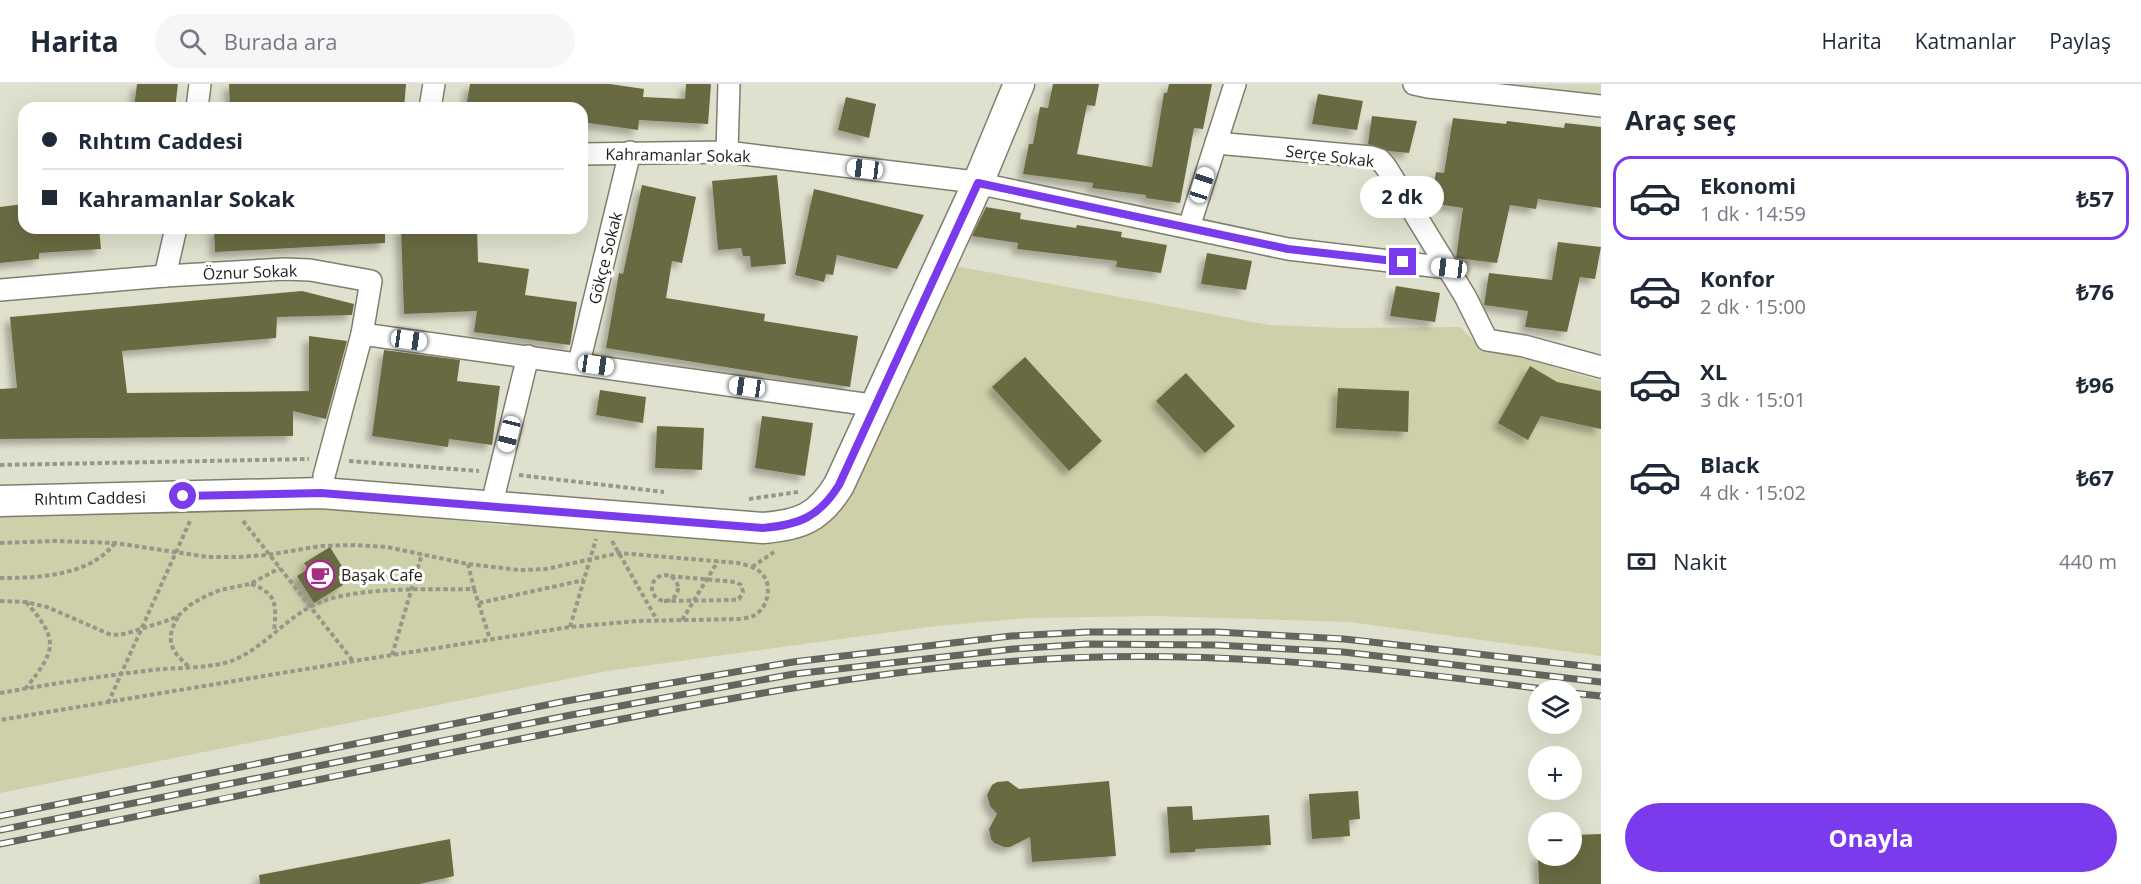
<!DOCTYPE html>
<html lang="tr">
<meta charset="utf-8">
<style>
:root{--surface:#fff;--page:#f6f6f7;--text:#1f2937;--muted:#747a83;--line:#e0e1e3;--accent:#7c3aed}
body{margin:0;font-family:"Open Sans",sans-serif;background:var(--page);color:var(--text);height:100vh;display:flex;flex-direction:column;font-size:22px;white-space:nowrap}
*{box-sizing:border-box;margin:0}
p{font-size:20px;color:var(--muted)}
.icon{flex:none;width:33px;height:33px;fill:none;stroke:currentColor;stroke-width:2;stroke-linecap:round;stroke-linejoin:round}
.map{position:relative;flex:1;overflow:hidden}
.drawer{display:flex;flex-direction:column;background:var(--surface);width:540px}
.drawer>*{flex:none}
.top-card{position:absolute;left:18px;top:18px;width:570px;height:132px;border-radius:18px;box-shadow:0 6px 24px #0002;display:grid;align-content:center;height:132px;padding:0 24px;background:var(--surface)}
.buttons{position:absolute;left:1528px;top:596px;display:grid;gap:12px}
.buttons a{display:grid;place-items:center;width:54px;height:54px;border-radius:50%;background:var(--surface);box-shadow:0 6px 24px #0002;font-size:30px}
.end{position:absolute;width:27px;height:27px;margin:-14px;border:8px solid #7c3aed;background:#fff;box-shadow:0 0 0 3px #fff}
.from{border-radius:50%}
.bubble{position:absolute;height:42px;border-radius:21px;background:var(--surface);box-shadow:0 6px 24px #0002;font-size:20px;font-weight:700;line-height:42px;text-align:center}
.car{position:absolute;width:18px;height:36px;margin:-18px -9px;border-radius:8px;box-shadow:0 0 4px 2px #0007;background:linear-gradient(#fff 24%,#345 0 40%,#fff 0 76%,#345 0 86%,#fff 0)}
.top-card b{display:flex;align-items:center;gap:21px;height:57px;font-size:22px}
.top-card b+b{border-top:2px solid var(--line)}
.top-card i{width:15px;height:15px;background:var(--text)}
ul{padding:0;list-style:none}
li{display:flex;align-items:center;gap:18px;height:84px;margin:0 12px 9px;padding:0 12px;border:3px solid transparent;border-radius:18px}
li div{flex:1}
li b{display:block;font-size:22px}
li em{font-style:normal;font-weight:700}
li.on{border-color:var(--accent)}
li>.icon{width:54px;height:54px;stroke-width:1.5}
h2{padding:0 24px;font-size:27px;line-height:72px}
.pay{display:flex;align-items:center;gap:15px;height:66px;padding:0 24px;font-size:22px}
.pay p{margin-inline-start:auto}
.primary-button{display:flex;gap:12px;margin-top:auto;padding:12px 24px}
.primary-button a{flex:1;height:69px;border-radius:36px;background:var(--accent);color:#fff;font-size:24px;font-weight:700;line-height:69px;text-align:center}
header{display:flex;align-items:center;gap:36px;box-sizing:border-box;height:84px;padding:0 30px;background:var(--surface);border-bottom:2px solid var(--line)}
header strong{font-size:28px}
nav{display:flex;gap:33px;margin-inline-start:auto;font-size:21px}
.search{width:420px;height:54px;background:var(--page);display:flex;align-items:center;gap:15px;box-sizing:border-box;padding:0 21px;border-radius:33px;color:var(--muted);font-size:22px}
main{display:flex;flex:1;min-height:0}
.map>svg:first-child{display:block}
</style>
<header>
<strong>Harita</strong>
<div class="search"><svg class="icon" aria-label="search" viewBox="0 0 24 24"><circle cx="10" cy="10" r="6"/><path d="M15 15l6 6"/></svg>Burada ara</div>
<nav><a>Harita</a><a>Katmanlar</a><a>Paylaş</a></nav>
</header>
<main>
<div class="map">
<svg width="1601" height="800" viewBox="0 0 1601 800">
<defs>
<filter id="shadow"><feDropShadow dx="-5.5" dy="5.5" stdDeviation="3" flood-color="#0004"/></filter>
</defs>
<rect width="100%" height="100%" fill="#dfe0cd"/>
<polygon fill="#d4d6bb" points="1429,0 1601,0 1601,22"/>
<polygon fill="#ced0aa" points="950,181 1269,241 1342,244 1460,243 1474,257 1489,264 1601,297 1601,572 1349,538 1155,532 1030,534 936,542 607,587 0,709 0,427 259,421 361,427 509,442 526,435 781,453 833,434"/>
<g fill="#6a6b42" filter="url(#shadow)">
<polygon points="137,0 178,0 175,24 134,24"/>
<polygon points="229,0 406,0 404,24 230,24"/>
<polygon points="470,0 610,0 644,5 643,13 685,15 686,0 711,0 708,40 639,36 638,46 582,38 582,24 466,24"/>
<polygon points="1053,0 1099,0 1095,22 1087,21 1077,70 1152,83 1164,9 1167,9 1169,0 1212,0 1203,45 1194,44 1180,119 1146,114 1146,111 1092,104 1093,99 1023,90 1029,60 1033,60 1040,23 1048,24"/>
<polygon points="1318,10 1363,17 1357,46 1312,40"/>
<polygon points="846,13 876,20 869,54 838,46"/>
<polygon points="1372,32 1417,37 1409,69 1388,67 1368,60"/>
<polygon points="1453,34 1506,40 1507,37 1564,44 1565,39 1601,43 1601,124 1538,115 1536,125 1510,121 1497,179 1456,174 1463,124 1431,119 1436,88 1444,89"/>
<polygon points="777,91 786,180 751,183 750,172 743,172 741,164 718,166 712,97"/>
<polygon points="642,101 696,113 682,179 672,177 666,214 765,230 764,237 858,252 850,303 606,264 619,189 623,190"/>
<polygon points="814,105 924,131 897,185 837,171 833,191 826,190 824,198 795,191"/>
<polygon points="24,120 24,144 99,144 101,165 39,169 39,175 0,179 0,123"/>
<polygon points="986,123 1021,129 1020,135 1076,144 1077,141 1122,148 1121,153 1167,161 1161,189 1116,183 1117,177 1017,165 1018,159 972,152"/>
<polygon points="214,144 385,144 385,159 215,168"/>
<polygon points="401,144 477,144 478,178 529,185 525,211 577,218 570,261 474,248 477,227 404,230"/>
<polygon points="1558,158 1601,163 1595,195 1580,193 1567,248 1525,243 1528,227 1484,221 1489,189 1552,196"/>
<polygon points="1207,169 1252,177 1246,206 1201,200"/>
<polygon points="1396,202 1440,209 1435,238 1390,232"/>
<polygon points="302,207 354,220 352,231 277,233 276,254 122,267 127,309 309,307 309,252 347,257 326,335 293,327 293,352 0,355 0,305 17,304 10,233"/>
<polygon points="384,266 460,276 457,297 500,302 492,361 449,355 448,363 372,352"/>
<polygon points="1025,273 1102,357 1069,387 992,303"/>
<polygon points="1530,282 1557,298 1601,307 1601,345 1541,332 1528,356 1498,339"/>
<polygon points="1186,289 1235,342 1205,369 1156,317"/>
<polygon points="1338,304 1409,307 1408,348 1336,344"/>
<polygon points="600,306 646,313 643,339 596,331"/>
<polygon points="762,332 813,339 805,392 755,384"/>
<polygon points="657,342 704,344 702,386 655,384"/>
<polygon points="330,463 343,484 340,486 342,490 338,493 343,501 314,519 297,492 308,485 304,479"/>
<polygon points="1008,697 1019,705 1109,697 1116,772 1032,778 1030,753 1010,763 1004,763 994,759 991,755 989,745 997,730 990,722 987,711 992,701 997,698"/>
<polygon points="1358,707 1360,735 1349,736 1350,752 1312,755 1309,710"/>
<polygon points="1192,722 1193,736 1269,731 1271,761 1195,765 1195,768 1170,769 1167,723"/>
<polygon points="1601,750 1601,800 1539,800 1538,771 1572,771 1572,751"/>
<polygon points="450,755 454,792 419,800 260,800 259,791"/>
</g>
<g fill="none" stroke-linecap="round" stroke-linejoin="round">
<g stroke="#7e7f6d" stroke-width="24">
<g id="street">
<polyline points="1414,0 1428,3 1601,22"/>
<polyline points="197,24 200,0"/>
<polyline points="430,24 434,0"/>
<polyline points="1216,59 1371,73 1380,76 1386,83 1465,212 1487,256 1524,262 1601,283"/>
<polyline points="727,68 729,0"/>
<polyline points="582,70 727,68 967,97 1288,165 1449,184"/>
<polyline points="1189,143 1235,0"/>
<polyline points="165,192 176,144"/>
<polyline points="0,206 165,192 284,185 310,186 371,197 362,250 324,392"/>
<polyline points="362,250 864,320"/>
<polyline points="579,279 630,68"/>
<polyline points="495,407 528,272"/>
</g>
</g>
<g stroke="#7e7f6d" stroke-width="33">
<path id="secondary" d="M 0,417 L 321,409 L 763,444 C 800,441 819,434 839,401 L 978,99 L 1019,0"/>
</g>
<g stroke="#969789" stroke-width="4" stroke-dasharray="4.5 3" stroke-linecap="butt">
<polyline points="349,377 479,387"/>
<polyline points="0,381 309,375"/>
<polyline points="519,391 664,408"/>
<polyline points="749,415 798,408"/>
<polyline points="243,437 353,577"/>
<polyline points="612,457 657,536"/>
<path d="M 0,459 L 54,457 L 115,459 L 208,473 L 238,473 L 267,471 L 321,462 L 355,461 L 387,463 L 468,480 L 519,486 L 546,485 L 619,469 L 738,479 C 746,481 757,483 763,491 C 773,503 767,526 753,532 C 749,534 743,534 739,535 L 637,537 L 570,543 L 354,577 L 0,636"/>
<polyline points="752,483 774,468"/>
<circle cx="665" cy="504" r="13"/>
<path d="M 0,494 C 38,494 90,492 115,459"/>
<path d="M 251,500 C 279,510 276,523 274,548"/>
<polyline points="474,505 490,555"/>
<polyline points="0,517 26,518 47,523 109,550 119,551 128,549 169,536 178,532 190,521 204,513 220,506 250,500 280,484"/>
<polyline points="664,517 732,516 739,515 743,508 741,501 736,498 669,492"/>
<path d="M 26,518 C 59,556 57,565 26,604"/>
<polyline points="479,519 584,496"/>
<path d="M 178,533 C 165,555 170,566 188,582"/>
<polyline points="682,536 718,477"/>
<polyline points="570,543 596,455"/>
<polyline points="392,571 422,470"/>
<path d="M 0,609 C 51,600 102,592 153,586 C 178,583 211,585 234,576 C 262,564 282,539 308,524 C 347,501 429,506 474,505 L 468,480"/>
<polyline points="108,619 190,437"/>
</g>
<use href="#street" stroke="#fff" stroke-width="21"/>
<use href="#secondary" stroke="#fff" stroke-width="30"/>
<g stroke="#65665b" stroke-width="7">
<g id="rail">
<polyline points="1572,609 1601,612"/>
<polyline points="0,732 566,617 793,578 1011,552 1088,548 1216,548 1344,555 1601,584"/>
<polyline points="0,746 571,631 794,590 1013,565 1087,560 1215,561 1343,568 1601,598"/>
<path d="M 0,760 C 170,725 340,691 510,657 C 678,624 846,589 1017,577 C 1195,563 1374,583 1551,606"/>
</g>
</g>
<use href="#rail" stroke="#fff" stroke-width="4.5" stroke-dasharray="14" stroke-linecap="butt"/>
</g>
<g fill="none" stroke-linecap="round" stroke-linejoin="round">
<path stroke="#7c3aed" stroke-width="8" d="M 183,412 L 321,409 L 763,444 C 799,441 819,433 839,401 L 978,99 L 1288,165 L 1403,178"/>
</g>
<defs>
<g id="cafe-ring" transform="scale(1.5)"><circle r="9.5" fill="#fff" stroke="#a52d84" stroke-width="1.5"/><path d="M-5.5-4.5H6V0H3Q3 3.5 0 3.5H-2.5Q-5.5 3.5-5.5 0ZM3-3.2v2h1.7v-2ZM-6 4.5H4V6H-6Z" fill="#a52d84"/></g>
</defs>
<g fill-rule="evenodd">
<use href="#cafe-ring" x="320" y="491"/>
</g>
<g text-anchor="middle" stroke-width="6" stroke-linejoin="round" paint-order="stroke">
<g font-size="16" fill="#1d1e17" stroke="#fff">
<text transform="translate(678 71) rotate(1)" y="6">Kahramanlar Sokak</text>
<text transform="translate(1330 72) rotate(7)" y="6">Serçe Sokak</text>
<text transform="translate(605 174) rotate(-76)" y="6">Gökçe Sokak</text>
<text transform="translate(250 188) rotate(-2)" y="6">Öznur Sokak</text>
<text transform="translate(90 414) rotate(-1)" y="6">Rıhtım Caddesi</text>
</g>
<g font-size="16" fill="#1d1e17" stroke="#fff" text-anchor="start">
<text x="341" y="497">Başak Cafe</text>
</g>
</g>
</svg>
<div class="buttons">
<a><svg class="icon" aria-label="layers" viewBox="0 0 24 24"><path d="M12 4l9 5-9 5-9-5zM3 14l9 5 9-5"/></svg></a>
<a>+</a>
<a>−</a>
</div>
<i class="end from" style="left:183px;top:412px"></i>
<i class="end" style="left:1403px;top:178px"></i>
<div class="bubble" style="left:1360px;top:92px;width:84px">2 dk</div>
<i class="car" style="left:865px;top:85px;rotate:277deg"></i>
<i class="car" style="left:1202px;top:101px;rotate:18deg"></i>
<i class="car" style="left:1449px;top:184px;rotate:277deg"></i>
<i class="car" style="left:409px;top:256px;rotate:98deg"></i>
<i class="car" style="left:596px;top:281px;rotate:98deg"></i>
<i class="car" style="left:747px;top:303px;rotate:278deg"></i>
<i class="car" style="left:509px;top:350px;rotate:194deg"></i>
<div class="top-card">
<b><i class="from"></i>Rıhtım Caddesi</b>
<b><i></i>Kahramanlar Sokak</b>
</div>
</div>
<section class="drawer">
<h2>Araç seç</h2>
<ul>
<li class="on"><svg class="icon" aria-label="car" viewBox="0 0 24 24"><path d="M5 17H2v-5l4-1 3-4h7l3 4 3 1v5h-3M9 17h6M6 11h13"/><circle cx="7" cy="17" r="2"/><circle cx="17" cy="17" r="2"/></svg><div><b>Ekonomi</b><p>1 dk · 14:59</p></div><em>₺57</em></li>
<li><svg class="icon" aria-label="car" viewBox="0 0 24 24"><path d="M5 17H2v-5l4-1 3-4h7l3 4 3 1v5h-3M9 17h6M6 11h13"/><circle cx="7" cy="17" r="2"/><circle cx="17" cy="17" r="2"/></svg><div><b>Konfor</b><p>2 dk · 15:00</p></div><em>₺76</em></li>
<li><svg class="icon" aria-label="car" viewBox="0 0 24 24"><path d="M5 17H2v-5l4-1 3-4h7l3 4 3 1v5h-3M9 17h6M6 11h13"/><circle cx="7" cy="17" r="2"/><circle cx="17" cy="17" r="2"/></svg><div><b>XL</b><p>3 dk · 15:01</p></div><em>₺96</em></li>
<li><svg class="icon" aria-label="car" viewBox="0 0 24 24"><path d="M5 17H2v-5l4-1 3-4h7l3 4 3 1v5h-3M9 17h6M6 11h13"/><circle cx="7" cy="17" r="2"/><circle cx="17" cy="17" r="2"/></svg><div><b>Black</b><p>4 dk · 15:02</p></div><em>₺67</em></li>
</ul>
<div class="pay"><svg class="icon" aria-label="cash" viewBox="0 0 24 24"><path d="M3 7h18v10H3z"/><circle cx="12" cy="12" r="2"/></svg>Nakit<p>440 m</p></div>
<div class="primary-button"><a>Onayla</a></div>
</section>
</main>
